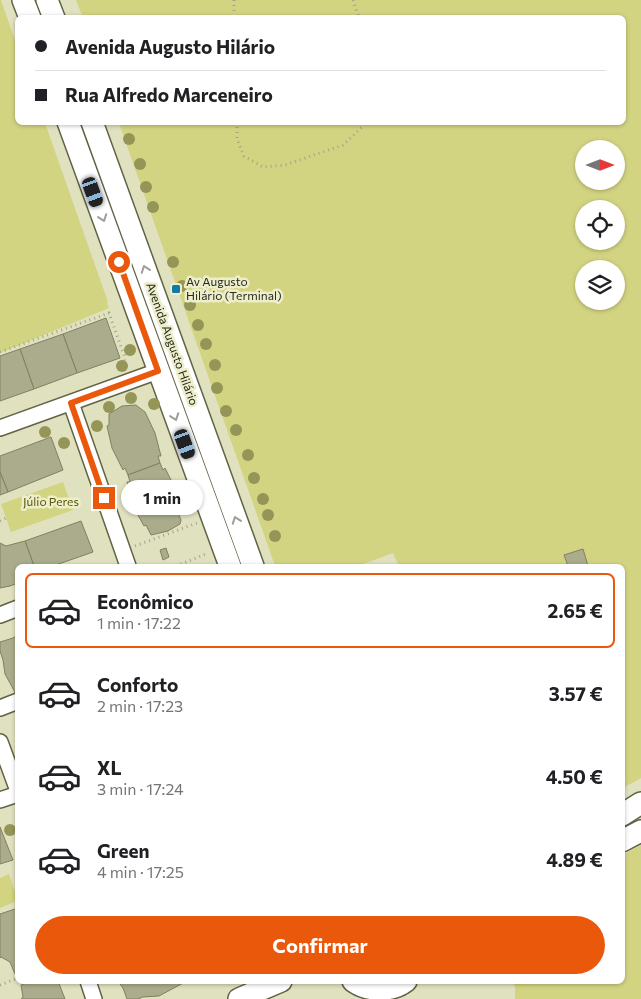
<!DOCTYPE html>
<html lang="pt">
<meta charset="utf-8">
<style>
:root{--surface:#fff;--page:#f2f2f2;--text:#202124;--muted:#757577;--line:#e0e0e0;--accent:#ea580c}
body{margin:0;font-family:Commissioner,sans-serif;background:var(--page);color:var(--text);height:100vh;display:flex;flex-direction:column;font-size:19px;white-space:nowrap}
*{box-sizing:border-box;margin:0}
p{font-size:16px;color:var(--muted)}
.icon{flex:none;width:28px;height:28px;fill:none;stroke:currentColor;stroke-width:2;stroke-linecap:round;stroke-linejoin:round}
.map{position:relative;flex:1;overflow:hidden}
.drawer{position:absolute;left:15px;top:564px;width:610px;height:420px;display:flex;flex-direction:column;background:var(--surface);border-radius:8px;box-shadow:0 1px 4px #0004}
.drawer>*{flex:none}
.guide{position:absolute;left:15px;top:15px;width:611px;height:110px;border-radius:8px;box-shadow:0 1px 4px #0004;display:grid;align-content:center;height:110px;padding:0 20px;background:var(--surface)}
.needle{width:32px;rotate:90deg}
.tools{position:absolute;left:575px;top:140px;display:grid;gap:10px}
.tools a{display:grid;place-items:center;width:50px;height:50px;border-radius:50%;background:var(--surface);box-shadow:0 1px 4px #0004;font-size:25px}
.end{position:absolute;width:22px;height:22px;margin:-11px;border:6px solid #ea580c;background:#fff;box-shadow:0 0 0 2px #fff}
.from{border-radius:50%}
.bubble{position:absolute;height:35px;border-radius:18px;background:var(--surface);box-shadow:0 1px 4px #0004;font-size:16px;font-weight:700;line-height:35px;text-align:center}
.car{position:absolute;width:15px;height:30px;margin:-15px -8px;border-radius:6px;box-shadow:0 0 4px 1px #0007;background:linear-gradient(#222 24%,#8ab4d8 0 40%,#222 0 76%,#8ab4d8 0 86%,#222 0)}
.guide b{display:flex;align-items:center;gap:18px;height:48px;font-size:19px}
.guide b+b{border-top:1px solid var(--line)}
.guide i{width:12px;height:12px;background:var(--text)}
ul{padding:9px 0 0;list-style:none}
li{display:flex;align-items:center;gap:15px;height:75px;margin:0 10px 8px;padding:0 10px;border:2px solid transparent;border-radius:8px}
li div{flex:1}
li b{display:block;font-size:19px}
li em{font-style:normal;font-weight:700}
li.selected{border-color:var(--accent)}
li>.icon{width:45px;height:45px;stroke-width:1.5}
.action{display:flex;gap:10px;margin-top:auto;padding:10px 20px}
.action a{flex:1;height:58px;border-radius:30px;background:var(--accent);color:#fff;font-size:20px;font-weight:700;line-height:58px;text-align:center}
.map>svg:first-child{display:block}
</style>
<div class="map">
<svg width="641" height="999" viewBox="0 0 641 999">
<rect width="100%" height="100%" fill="#e0e1bf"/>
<g fill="#d3d482" fill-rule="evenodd">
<polygon points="0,0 1,0 17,46 18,122 45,123 108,302 107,303 109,308 0,353"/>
<path d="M 76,0 L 641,0 L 641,778 L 623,788 L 622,566 L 399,566 L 393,553 L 358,566 L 275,566 L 119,123 L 624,122 L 624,18 L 83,18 ZM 584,149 L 616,149 L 616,181 L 584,181 ZM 584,209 L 616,209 L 616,241 L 584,241 ZM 584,269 L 616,269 L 616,301 L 584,301 Z"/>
<polygon points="63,482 73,510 11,532 1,504"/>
<polygon points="641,845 641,999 515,999 515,986 511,981 622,981 623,855"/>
<polygon points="9,874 17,898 17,901 0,908 0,878"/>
</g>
<g fill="#aaac8b" stroke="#808162">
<polygon points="106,318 120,358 77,373 63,334"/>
<polygon points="63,334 77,373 34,389 20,349"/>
<polygon points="20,349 34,389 0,401 0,356"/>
<polygon points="136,405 145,412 155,433 161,456 158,456 160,463 128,475 125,468 123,470 112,448 107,426 109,425 109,414 122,406"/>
<polygon points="51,437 63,470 8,492 0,472 0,456"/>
<polygon points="160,463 163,470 165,468 176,490 181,513 178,513 181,520 180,524 168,531 151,535 146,525 144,526 133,506 127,482 130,482 128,475"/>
<polygon points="0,472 8,492 0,495"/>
<polygon points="81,521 93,552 53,566 34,566 25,541"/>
<polygon points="25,541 34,566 18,566 18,583 10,586 0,588 0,543 6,546"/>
<polygon points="166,548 169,557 163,560 160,550"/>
<polygon points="583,549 588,566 568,566 564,555"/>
<polygon points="18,635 18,694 16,694 5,674 3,660 0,651 0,642 13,638"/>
<polygon points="0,827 13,860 0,864"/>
<polygon points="18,908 18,973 15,974 10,962 1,957 0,958 0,914"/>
<polygon points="31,981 58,981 65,999 21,999 23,997 21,985"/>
<polygon points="118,981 184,981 185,982 159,996 143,997 138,999 127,999 123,988"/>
</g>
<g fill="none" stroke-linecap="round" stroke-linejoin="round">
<g stroke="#626345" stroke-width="18">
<g id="street">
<polyline points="71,403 128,566"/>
<polyline points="0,428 158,371"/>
<polyline points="0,615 18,608"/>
<polyline points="0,708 18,701"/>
<polyline points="0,742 18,791"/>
<polyline points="0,800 18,794"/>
<polyline points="88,981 94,999"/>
</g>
</g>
<g stroke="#626345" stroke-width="24">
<g id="secondary">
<polyline points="23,0 30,18"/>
<polyline points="47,0 54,18"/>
<polyline points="68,122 230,566"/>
<polyline points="92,122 253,566"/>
<polyline points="622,815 641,803"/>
<polyline points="622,841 641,831"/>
<path d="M 353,981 C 368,992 392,992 406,981"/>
<polyline points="239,999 281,981"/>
</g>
</g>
<g stroke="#a3a489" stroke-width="3" stroke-dasharray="1 4" stroke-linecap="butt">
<polyline points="234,0 234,18"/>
<polyline points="353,0 359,18"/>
<polyline points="237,122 237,139 244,156 263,167 285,165 343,145 363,126 364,122"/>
<polyline points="0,352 109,313 124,355 126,369"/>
<polyline points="0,521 6,518"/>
<polyline points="135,546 197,523"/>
<polyline points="176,566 206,554"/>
<polyline points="0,985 18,978"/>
</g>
<use href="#street" stroke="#fff" stroke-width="15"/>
<use href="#secondary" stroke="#fff" stroke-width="21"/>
</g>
<g fill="#959558">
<circle cx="129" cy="139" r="6"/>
<circle cx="140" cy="164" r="6"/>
<circle cx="146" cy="187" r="6"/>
<circle cx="153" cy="207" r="6"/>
<circle cx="173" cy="262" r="6"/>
<circle cx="182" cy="286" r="6"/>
<circle cx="190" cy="305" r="6"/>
<circle cx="198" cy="325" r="6"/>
<circle cx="206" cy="344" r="6"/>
<circle cx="130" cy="350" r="6"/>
<circle cx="215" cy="365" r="6"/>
<circle cx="122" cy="366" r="6"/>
<circle cx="217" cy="388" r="6"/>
<circle cx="131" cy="398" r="6"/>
<circle cx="154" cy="404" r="6"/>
<circle cx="109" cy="407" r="6"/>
<circle cx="226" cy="411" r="6"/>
<circle cx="97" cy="426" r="6"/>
<circle cx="236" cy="430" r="6"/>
<circle cx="45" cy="432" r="6"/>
<circle cx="64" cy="443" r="6"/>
<circle cx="248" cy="455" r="6"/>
<circle cx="254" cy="478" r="6"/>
<circle cx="263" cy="499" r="6"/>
<circle cx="268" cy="515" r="6"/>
<circle cx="275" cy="536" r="6"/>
<circle cx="10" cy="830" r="6"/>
</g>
<defs><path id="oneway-chevron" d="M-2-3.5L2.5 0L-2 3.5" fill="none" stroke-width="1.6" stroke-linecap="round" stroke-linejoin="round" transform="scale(1.25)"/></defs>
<g stroke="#9f9f99">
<use href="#oneway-chevron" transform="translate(103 218) rotate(70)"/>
<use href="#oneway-chevron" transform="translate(145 269) rotate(-110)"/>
<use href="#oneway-chevron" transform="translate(175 417) rotate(70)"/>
<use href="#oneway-chevron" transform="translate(236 520) rotate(-110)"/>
</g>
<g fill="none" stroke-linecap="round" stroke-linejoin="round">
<polyline stroke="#ea580c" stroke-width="6" points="104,498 71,403 158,371 119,262"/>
</g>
<rect fill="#107ca6" stroke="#edeecc" stroke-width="2" x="171" y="284" width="10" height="10" rx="2.5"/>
<g text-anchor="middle" stroke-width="5" stroke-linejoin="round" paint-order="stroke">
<g font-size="12" fill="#29291c" stroke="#edeecc" text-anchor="start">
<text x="186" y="286">Av Augusto<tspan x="186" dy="14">Hilário (Terminal)</tspan></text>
</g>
<g font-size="12" fill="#29291c" stroke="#edeecc">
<text transform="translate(172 344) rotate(70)" y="4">Avenida Augusto Hilário</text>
</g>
<g font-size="12" fill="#575703" stroke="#edeecc">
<text x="51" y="506">Júlio Peres</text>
</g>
</g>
</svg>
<div class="tools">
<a><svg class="needle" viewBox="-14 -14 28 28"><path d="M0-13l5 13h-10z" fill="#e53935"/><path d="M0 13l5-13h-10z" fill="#757577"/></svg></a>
<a><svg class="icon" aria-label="locate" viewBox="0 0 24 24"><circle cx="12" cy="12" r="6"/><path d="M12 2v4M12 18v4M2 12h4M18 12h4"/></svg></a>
<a><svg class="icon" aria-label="layers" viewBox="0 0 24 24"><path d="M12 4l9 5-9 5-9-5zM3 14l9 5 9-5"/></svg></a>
</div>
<i class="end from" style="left:119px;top:262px"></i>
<i class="end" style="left:104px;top:498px"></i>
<div class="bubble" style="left:121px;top:480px;width:82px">1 min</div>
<i class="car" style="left:93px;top:192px;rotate:160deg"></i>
<i class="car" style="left:185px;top:444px;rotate:160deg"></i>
<div class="guide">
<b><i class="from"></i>Avenida Augusto Hilário</b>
<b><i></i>Rua Alfredo Marceneiro</b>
</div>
<section class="drawer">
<ul>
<li class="selected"><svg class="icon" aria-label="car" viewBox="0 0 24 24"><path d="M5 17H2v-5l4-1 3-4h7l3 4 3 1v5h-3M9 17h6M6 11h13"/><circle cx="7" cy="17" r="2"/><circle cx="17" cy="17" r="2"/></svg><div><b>Econômico</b><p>1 min · 17:22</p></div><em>2.65 €</em></li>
<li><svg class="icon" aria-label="car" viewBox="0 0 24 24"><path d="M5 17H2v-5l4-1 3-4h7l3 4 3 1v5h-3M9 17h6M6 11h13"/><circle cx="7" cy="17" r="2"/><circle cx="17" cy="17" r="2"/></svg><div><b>Conforto</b><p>2 min · 17:23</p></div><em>3.57 €</em></li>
<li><svg class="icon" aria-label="car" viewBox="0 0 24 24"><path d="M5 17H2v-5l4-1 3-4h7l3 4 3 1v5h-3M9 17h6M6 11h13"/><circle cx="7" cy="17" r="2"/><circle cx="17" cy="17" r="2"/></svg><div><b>XL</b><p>3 min · 17:24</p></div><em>4.50 €</em></li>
<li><svg class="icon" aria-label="car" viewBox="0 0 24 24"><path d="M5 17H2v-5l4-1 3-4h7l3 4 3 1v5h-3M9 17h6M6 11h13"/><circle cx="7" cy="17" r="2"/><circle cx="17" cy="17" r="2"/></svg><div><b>Green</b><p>4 min · 17:25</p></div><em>4.89 €</em></li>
</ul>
<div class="action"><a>Confirmar</a></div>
</section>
</div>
